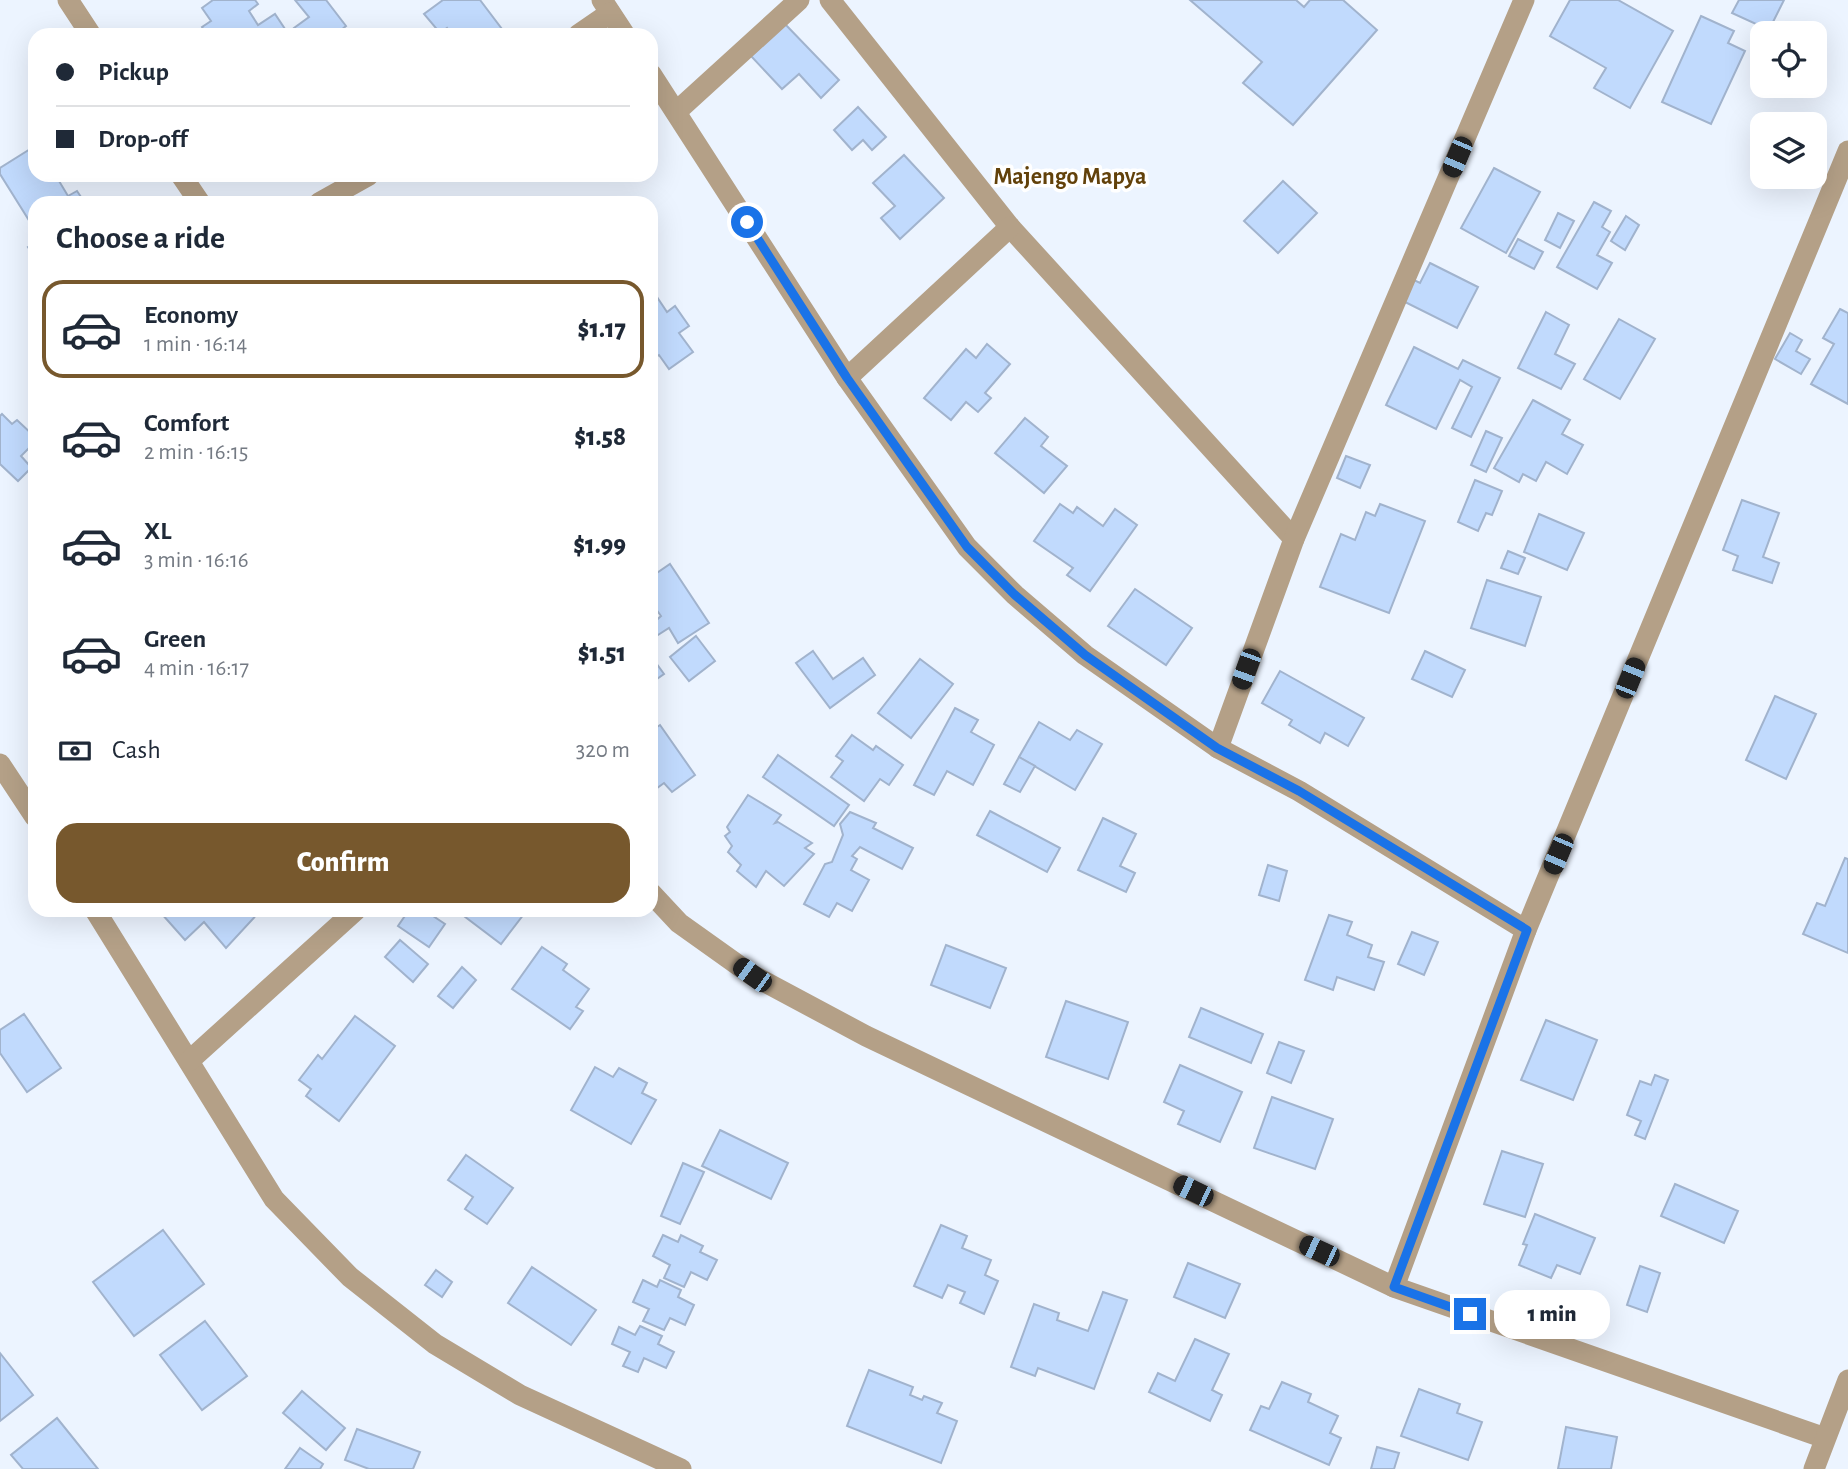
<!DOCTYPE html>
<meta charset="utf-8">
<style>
:root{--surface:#fff;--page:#f6f6f7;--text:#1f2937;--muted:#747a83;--line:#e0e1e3;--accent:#77582d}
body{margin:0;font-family:"Alegreya Sans",sans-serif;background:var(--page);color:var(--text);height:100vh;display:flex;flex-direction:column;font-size:26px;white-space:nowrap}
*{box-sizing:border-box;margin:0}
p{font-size:23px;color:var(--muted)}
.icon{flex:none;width:38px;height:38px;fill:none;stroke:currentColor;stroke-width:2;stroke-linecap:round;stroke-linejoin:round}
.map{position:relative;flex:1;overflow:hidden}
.sheet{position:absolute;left:28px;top:196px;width:630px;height:721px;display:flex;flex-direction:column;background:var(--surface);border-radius:21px;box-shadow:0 7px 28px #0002}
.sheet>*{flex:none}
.top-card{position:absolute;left:28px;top:28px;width:630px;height:154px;border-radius:21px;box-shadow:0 7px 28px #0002;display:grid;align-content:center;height:154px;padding:0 28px;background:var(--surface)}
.tools{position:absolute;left:1750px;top:21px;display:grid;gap:14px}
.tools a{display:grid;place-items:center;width:77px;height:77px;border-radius:14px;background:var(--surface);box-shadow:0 7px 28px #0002;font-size:35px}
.end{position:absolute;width:32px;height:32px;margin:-16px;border:9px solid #1a73e8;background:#fff;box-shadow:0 0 0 4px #fff}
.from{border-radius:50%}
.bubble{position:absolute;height:49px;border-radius:21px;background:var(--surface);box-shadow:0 7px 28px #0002;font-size:23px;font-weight:800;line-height:49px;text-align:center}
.car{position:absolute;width:21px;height:42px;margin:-21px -10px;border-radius:9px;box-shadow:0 0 5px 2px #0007;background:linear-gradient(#222 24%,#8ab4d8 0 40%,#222 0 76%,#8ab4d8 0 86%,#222 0)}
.top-card b{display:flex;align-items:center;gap:24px;height:66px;font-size:26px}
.top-card b+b{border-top:2px solid var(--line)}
.top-card i{width:18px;height:18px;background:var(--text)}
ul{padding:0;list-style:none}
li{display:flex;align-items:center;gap:21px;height:98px;margin:0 14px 10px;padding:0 14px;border:4px solid transparent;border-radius:21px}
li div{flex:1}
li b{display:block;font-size:26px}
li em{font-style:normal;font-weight:800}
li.selected{border-color:var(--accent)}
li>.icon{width:63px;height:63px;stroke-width:1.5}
h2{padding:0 28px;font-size:32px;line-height:84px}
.pay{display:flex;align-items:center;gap:18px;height:77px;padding:0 28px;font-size:26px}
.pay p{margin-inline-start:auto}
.action{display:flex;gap:14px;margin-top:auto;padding:14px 28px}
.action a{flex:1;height:80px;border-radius:21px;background:var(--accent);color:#fff;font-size:28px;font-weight:800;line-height:80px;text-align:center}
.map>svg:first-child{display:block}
</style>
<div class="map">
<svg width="1848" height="1469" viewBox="0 0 1848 1469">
<rect width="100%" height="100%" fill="#ecf4ff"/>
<g fill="#c1dafd" stroke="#a1b3cd" stroke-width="2">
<polygon points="213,0 255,0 258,4 249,11 258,25 275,14 289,35 221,35 219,32 215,35 207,35 202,27 211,21 202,8"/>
<polygon points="295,0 326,0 346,26 335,35 299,35 294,28 309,17"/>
<polygon points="443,0 480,0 505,33 502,35 452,35 447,28 440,33 424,14"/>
<polygon points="1190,0 1296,0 1304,7 1310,0 1343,0 1377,30 1293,125 1243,83 1262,62"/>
<polygon points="1570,0 1618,0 1673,31 1630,108 1594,88 1606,68 1550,36"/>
<polygon points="1739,0 1784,0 1769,30 1732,13"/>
<polygon points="1701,16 1734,31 1728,43 1745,51 1711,124 1662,102"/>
<polygon points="785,24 839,80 821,98 799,74 782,89 751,56"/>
<polygon points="858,107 886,137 872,150 863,140 852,150 834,130"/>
<polygon points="35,146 35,175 58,175 56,176 68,196 77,191 85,203 35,203 35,230 0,174 0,168"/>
<polygon points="904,155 944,198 900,239 881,218 895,206 873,183"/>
<polygon points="1494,168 1540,192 1506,253 1461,228"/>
<polygon points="1283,181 1317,213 1278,253 1244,221"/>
<polygon points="1594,202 1611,211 1602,227 1610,232 1597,255 1612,263 1597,289 1557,267"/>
<polygon points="1558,213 1574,221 1560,248 1545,240"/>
<polygon points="1626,216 1639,225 1625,250 1611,241"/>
<polygon points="1518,239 1543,252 1534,269 1509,256"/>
<polygon points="35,243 35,258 28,247"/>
<polygon points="1430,263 1478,287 1457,328 1401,300 1412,279 1420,283"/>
<polygon points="651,288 667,312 675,306 689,326 679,333 693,352 669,369 659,355 653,359 651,356"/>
<polygon points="1840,309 1848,313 1848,404 1811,384 1834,344 1823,338"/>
<polygon points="1546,312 1569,325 1555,354 1575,364 1561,389 1518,368"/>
<polygon points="1619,319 1655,339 1620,399 1584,379"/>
<polygon points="1790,333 1802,340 1796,351 1810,359 1801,374 1775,359"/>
<polygon points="987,344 1010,364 985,393 991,398 978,412 966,402 951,420 924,398 966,349 976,358"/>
<polygon points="1414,347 1458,369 1463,360 1500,378 1471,437 1452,428 1472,387 1460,380 1436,429 1386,405"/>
<polygon points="1533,400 1570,420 1562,434 1583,445 1567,474 1546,462 1536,481 1523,474 1519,482 1494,468"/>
<polygon points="2,414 12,424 17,420 35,437 35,442 21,456 29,465 35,459 35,464 18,481 0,464 0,416"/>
<polygon points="1025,418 1048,437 1041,446 1067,466 1044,493 995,453"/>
<polygon points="1486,431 1502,438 1486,472 1471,465"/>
<polygon points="1346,456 1370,465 1360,488 1337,478"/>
<polygon points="1475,480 1502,491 1492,515 1486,513 1478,531 1458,522"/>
<polygon points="1742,500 1779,513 1763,557 1779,563 1772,583 1733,570 1738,556 1723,550"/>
<polygon points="1060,504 1073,513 1077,507 1103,526 1115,509 1137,525 1090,591 1067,575 1073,568 1034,541"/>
<polygon points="1380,504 1425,521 1389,613 1320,587 1341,534 1355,540 1366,512 1375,516"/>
<polygon points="1539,514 1584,533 1567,570 1524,552"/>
<polygon points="1508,551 1525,558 1518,574 1501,568"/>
<polygon points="670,564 709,623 678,643 669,628 658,635 651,625 661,616 651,602 651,577"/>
<polygon points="1487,580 1541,597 1525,646 1471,628"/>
<polygon points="1135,589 1192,628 1166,665 1108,626"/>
<polygon points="696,636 715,661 689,681 670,657"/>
<polygon points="813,651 833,679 863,658 875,675 830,708 796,663"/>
<polygon points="1425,651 1465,670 1452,697 1412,679"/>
<polygon points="651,656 664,674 651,683"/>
<polygon points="920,659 953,684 911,738 878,713"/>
<polygon points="1280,671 1364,718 1348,746 1325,733 1320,743 1289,725 1292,720 1262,703"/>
<polygon points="1775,696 1816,714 1786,779 1746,760"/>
<polygon points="955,708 978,720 971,732 994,745 973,785 947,771 934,795 914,785"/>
<polygon points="1039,722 1070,740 1077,730 1102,744 1075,790 1019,757"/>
<polygon points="660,725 695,775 672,792 664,783 653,791 651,788 651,731"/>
<polygon points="852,735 873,750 876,746 903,765 889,785 880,779 864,801 831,777 843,761 836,756"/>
<polygon points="778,755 849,805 834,826 763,777"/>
<polygon points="1019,757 1035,766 1020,792 1004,784"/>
<polygon points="748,795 781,815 775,823 778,822 812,843 805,848 814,854 784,886 766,871 756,887 737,871 741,865 728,852 732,846 725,836 730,832 727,827"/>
<polygon points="990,811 1060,848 1047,872 977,835"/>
<polygon points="850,812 876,823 873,828 913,848 902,869 860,847 852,856 857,859 851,870 869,880 852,911 837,903 829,917 804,904 825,864 832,862 843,835 840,824"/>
<polygon points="1103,818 1136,834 1120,866 1135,873 1126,892 1078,870"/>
<polygon points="1845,858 1848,859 1848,953 1803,934 1817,903 1825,906"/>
<polygon points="1268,865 1287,871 1279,901 1259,895"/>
<polygon points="164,910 261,910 226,948 204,922 185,940 161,913"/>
<polygon points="409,910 424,910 445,924 429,947 398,926"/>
<polygon points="456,910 527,910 501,944"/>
<polygon points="1329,915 1352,922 1347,935 1372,945 1368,957 1384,962 1374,990 1337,977 1333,990 1305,980"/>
<polygon points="1412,932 1438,942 1424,975 1398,964"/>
<polygon points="400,940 428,964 413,982 385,957"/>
<polygon points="946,945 1006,968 990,1008 931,985"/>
<polygon points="542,947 567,964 563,970 589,989 576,1007 583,1011 570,1029 512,989"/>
<polygon points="462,967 476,980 453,1008 438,996"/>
<polygon points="1066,1001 1128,1022 1108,1079 1046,1057"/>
<polygon points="1201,1008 1263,1034 1251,1063 1189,1037"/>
<polygon points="24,1014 61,1068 27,1092 0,1053 0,1030"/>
<polygon points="355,1016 395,1046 339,1121 306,1096 311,1089 299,1080 318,1055 322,1059"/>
<polygon points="1546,1020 1597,1040 1573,1100 1521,1080"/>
<polygon points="1279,1042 1304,1051 1291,1083 1267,1073"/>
<polygon points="1180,1065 1242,1092 1220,1142 1178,1124 1184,1111 1164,1102"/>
<polygon points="595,1067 613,1077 619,1068 647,1083 642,1093 656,1100 631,1144 571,1110"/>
<polygon points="1655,1075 1668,1080 1645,1139 1635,1135 1641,1121 1627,1115 1640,1081 1651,1085"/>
<polygon points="1272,1097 1333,1119 1315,1169 1254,1148"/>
<polygon points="720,1130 788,1163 771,1199 702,1166"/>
<polygon points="1502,1151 1543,1164 1525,1217 1484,1204"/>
<polygon points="466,1155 513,1188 487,1224 465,1209 473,1197 448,1180"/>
<polygon points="683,1163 704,1172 680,1224 661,1216"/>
<polygon points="1675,1184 1738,1211 1724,1243 1661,1216"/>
<polygon points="1535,1214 1595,1238 1580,1274 1557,1265 1551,1278 1519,1265 1527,1245 1523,1244"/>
<polygon points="941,1225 967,1236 962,1248 991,1260 985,1275 998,1281 984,1314 960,1303 965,1292 948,1285 942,1298 914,1286"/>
<polygon points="163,1230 204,1284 134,1336 93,1282"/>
<polygon points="663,1235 678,1242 681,1235 703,1246 700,1252 717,1260 707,1280 691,1272 684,1287 664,1278 670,1265 653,1256"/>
<polygon points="1188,1263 1240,1284 1225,1318 1174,1297"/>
<polygon points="1640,1266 1660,1273 1647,1312 1627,1305"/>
<polygon points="532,1267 596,1310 571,1345 508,1303"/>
<polygon points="436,1270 452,1282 442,1297 425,1285"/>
<polygon points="643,1280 657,1287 660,1280 681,1290 678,1297 694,1305 685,1325 670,1318 664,1330 643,1321 649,1309 633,1302"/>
<polygon points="1103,1292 1127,1300 1094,1389 1038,1368 1035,1376 1011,1367 1034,1304 1059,1313 1057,1320 1088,1331"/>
<polygon points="205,1321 247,1376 202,1410 160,1355"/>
<polygon points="640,1326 662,1336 658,1344 674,1352 666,1368 644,1358 638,1372 623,1366 630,1352 612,1344 619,1327 635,1335"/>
<polygon points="1195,1339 1229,1354 1212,1390 1222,1395 1210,1421 1149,1392 1158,1373 1175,1381"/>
<polygon points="0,1353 33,1395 0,1421"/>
<polygon points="869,1370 913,1387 910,1395 922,1400 924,1396 942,1403 937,1413 957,1421 941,1463 847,1426"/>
<polygon points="1282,1382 1311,1394 1308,1402 1338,1416 1330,1433 1341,1438 1329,1465 1250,1430 1261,1406 1269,1409"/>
<polygon points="1419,1389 1460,1404 1457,1413 1482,1422 1468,1460 1401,1436"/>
<polygon points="302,1391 345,1428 326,1450 283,1413"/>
<polygon points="57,1418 98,1469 23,1469 11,1455"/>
<polygon points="1566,1427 1617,1437 1611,1469 1558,1469"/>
<polygon points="357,1429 420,1452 413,1469 369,1469 345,1460"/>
<polygon points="1377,1447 1399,1453 1394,1469 1371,1469"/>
<polygon points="300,1448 323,1464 320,1469 285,1469"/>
</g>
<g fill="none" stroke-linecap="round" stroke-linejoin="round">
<g stroke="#b4a087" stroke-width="21">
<polyline points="68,0 91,35"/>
<polyline points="602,0 625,35"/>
<polyline points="830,0 1010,227 1294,539"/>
<polyline points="578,35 610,13"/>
<polyline points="651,74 847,378 967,547 1015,595 1085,655 1218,748 1299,791 1526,930"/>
<polyline points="676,112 799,0"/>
<polyline points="181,175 200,203"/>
<polyline points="319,203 369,175"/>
<polyline points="847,378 1010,227"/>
<polyline points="1218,748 1294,539 1524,0"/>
<polyline points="0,764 35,817"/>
<polyline points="651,893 679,923 752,975 866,1036 1394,1287 1825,1438"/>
<polyline points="95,910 274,1199 350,1277 435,1344 520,1395 681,1469"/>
<polyline points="189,1061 356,910"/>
<polyline points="1394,1287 1526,930 1848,151"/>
<polyline points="1814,1469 1848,1380"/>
</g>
</g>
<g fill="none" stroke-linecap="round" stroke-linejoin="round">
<polyline stroke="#1a73e8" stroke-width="9" points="747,222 847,378 967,547 1015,595 1085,655 1217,748 1299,791 1527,930 1394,1287 1470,1314"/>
</g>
<g text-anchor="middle" stroke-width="7" stroke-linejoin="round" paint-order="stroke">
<g font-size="24" font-weight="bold" fill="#62410a" stroke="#fff">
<text x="1070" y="184">Majengo Mapya</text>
</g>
</g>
</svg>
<div class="tools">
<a><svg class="icon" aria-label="locate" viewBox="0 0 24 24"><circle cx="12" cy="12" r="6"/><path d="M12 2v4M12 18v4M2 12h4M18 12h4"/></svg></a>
<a><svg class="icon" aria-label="layers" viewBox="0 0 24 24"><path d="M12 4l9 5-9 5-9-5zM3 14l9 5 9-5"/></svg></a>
</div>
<i class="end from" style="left:747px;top:222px"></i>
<i class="end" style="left:1470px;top:1314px"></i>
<div class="bubble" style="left:1494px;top:1290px;width:116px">1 min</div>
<i class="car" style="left:1457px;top:157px;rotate:203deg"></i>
<i class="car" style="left:1246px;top:669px;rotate:200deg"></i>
<i class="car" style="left:1630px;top:678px;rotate:22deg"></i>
<i class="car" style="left:1558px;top:854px;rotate:203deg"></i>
<i class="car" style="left:752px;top:975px;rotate:306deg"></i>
<i class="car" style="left:1193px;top:1191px;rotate:296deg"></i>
<i class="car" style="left:1319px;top:1251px;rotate:295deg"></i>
<div class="top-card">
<b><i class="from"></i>Pickup</b>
<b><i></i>Drop-off</b>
</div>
<section class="sheet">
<h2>Choose a ride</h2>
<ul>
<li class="selected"><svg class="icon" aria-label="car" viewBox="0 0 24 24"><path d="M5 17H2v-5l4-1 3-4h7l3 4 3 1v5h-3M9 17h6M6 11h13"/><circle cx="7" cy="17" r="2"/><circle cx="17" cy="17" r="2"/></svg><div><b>Economy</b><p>1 min · 16:14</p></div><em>$1.17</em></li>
<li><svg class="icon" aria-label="car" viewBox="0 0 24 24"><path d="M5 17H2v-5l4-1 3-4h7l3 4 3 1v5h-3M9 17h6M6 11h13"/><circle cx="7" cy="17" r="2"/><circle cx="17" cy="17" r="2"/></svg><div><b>Comfort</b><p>2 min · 16:15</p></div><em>$1.58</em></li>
<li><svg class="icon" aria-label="car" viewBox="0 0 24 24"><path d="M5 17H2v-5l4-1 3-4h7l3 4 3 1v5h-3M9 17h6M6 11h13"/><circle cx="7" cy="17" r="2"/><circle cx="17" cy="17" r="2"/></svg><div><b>XL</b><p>3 min · 16:16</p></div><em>$1.99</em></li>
<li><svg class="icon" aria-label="car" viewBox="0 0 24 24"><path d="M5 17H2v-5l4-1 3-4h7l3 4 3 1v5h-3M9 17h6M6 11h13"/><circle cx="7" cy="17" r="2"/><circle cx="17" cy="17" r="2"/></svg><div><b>Green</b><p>4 min · 16:17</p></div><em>$1.51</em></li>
</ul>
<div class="pay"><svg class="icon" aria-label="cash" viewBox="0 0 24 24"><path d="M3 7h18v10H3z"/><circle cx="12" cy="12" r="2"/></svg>Cash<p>320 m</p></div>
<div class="action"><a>Confirm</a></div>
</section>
</div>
